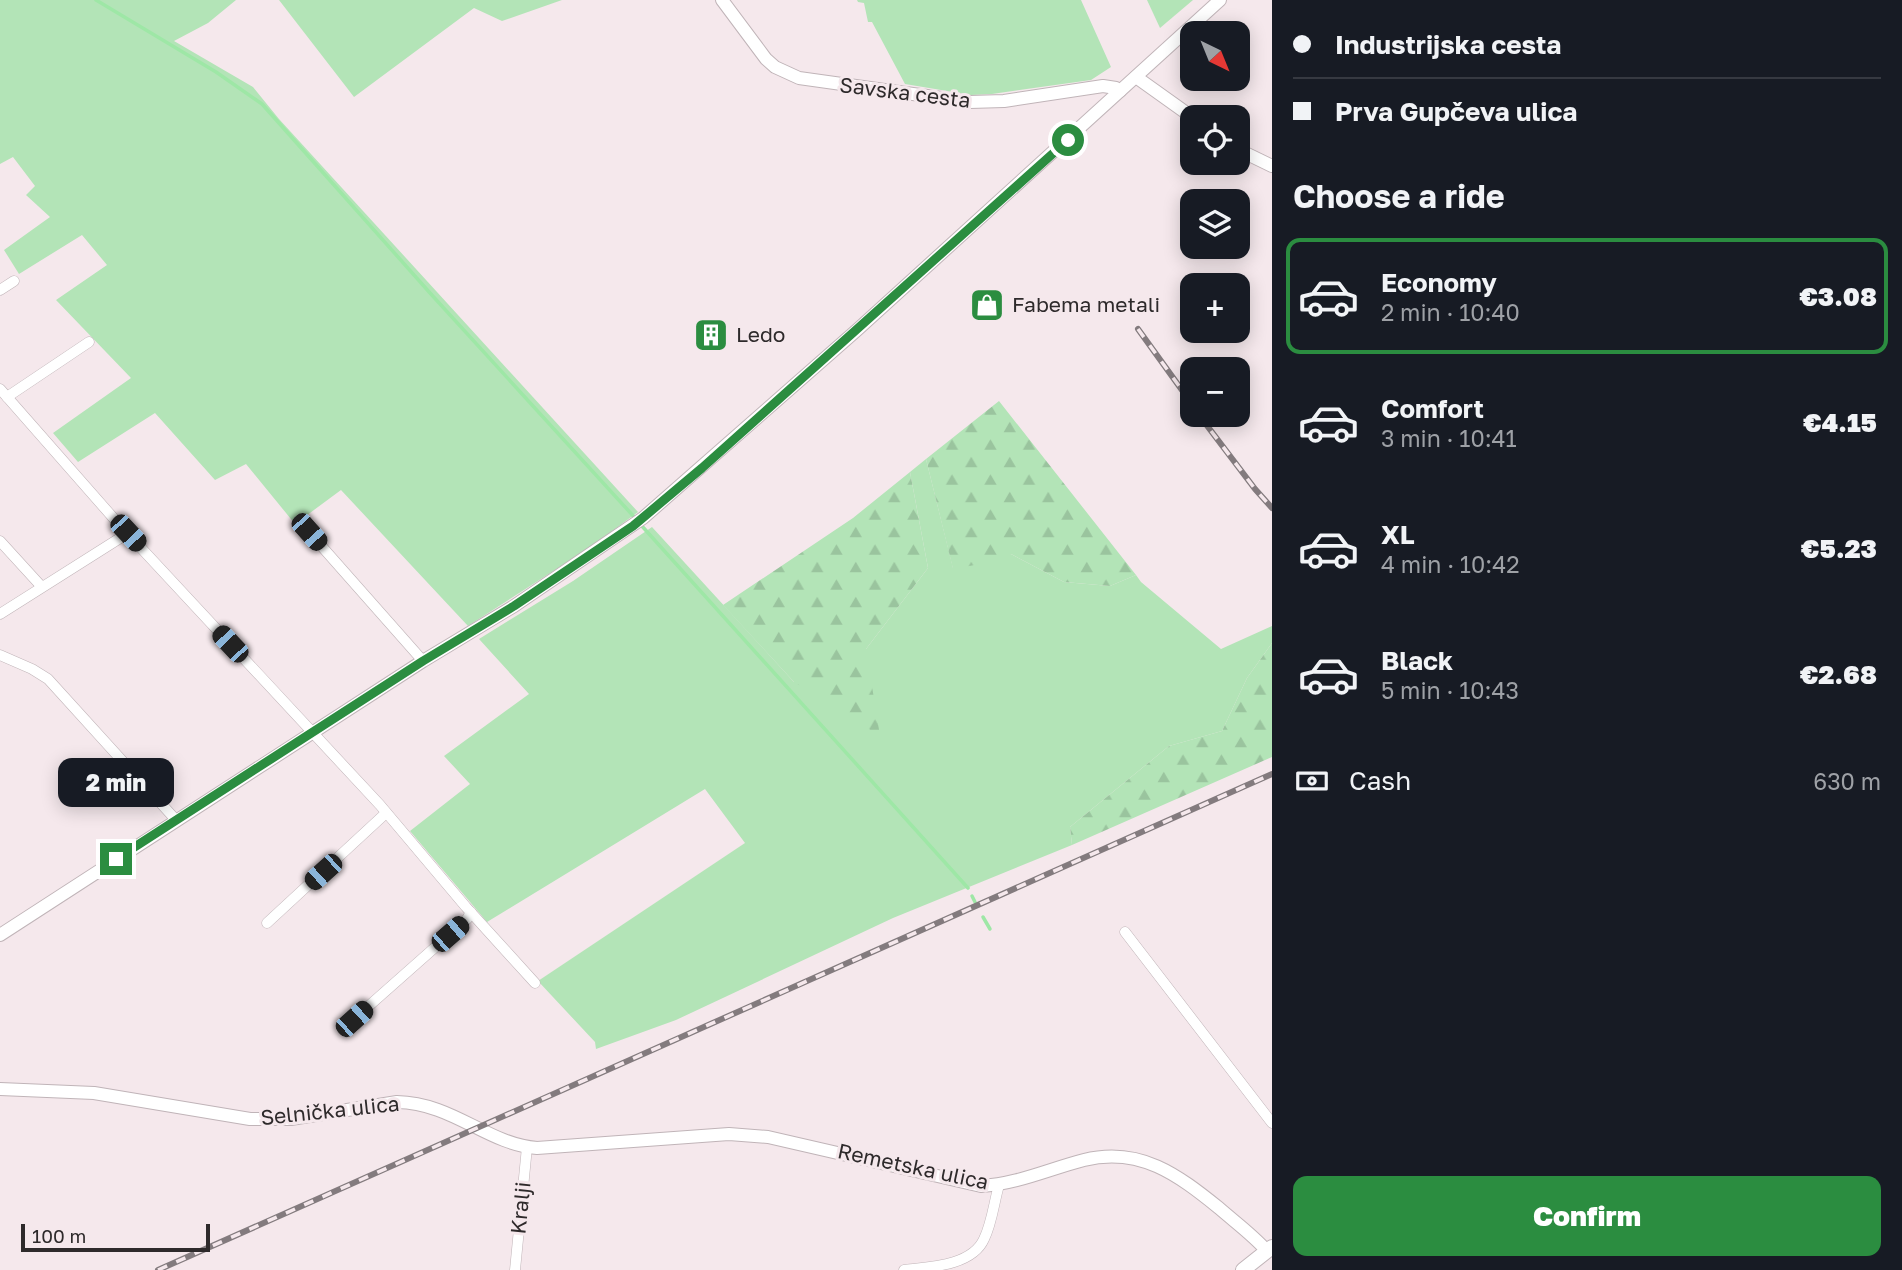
<!DOCTYPE html>
<meta charset="utf-8">
<style>
:root{--surface:#171b24;--page:#242831;--text:#f1f3f6;--muted:#9ea1a6;--line:#363941;--accent:#2b8d40}
body{margin:0;font-family:"Golos Text",sans-serif;background:var(--page);color:var(--text);height:100vh;display:flex;flex-direction:column;font-size:26px;white-space:nowrap}
*{box-sizing:border-box;margin:0}
p{font-size:23px;color:var(--muted)}
.icon{flex:none;width:38px;height:38px;fill:none;stroke:currentColor;stroke-width:2;stroke-linecap:round;stroke-linejoin:round}
.map{position:relative;flex:1;overflow:hidden}
.drawer{display:flex;flex-direction:column;background:var(--surface);width:630px}
.drawer>*{flex:none}
.guide{display:grid;align-content:center;height:154px;padding:0 21px;background:var(--surface)}
.needle{width:46px;rotate:137deg}
.fabs{position:absolute;left:1180px;top:21px;display:grid;gap:14px}
.fabs a{display:grid;place-items:center;width:70px;height:70px;border-radius:14px;background:var(--surface);box-shadow:0 4px 18px #0003;font-size:35px}
.scale{position:absolute;left:21px;bottom:18px;width:189px;box-sizing:border-box;padding-left:7px;border:4px solid #2e2a2b;border-top:0;font-size:19px;line-height:24px;white-space:nowrap;color:#2e2a2b;-webkit-text-stroke:5px #f5e8ec;paint-order:stroke}
.end{position:absolute;width:32px;height:32px;margin:-16px;border:9px solid #2b8d40;background:#fff;box-shadow:0 0 0 4px #fff}
.from{border-radius:50%}
.bubble{position:absolute;height:49px;border-radius:14px;background:var(--surface);box-shadow:0 4px 18px #0003;font-size:23px;font-weight:800;line-height:49px;text-align:center}
.car{position:absolute;width:21px;height:42px;margin:-21px -10px;border-radius:9px;box-shadow:0 0 5px 2px #0007;background:linear-gradient(#222 24%,#8ab4d8 0 40%,#222 0 76%,#8ab4d8 0 86%,#222 0)}
.guide b{display:flex;align-items:center;gap:24px;height:66px;font-size:26px}
.guide b+b{border-top:2px solid var(--line)}
.guide i{width:18px;height:18px;background:var(--text)}
ul{padding:0;list-style:none}
li{display:flex;align-items:center;gap:21px;height:116px;margin:0 14px 10px;padding:0 7px;border:4px solid transparent;border-radius:14px}
li div{flex:1}
li b{display:block;font-size:26px}
li em{font-style:normal;font-weight:800}
li.current{border-color:var(--accent)}
li>.icon{width:63px;height:63px;stroke-width:1.5}
h2{padding:0 21px;font-size:32px;line-height:84px}
.pay{display:flex;align-items:center;gap:18px;height:77px;padding:0 21px;font-size:26px}
.pay p{margin-inline-start:auto}
.action{display:flex;gap:14px;margin-top:auto;padding:14px 21px}
.action a{flex:1;height:80px;border-radius:14px;background:var(--accent);color:#fff;font-size:28px;font-weight:800;line-height:80px;text-align:center}
main{display:flex;flex:1;min-height:0}
.map>svg:first-child{display:block}
</style>
<main>
<div class="map">
<svg width="1272" height="1270" viewBox="0 0 1272 1270">
<defs>
<pattern id="forest-firs" width="22" height="20" patternUnits="userSpaceOnUse" patternTransform="scale(1.75)"><rect width="22" height="20" fill="#b3e4b7"/><path d="M5 1l3.5 6h-7zM16 11l3.5 6h-7z" fill="#9ac49e"/></pattern>
</defs>
<rect width="100%" height="100%" fill="#f5e8ec"/>
<g fill="#b3e4b7">
<polygon points="0,0 236,0 208,23 174,41 253,87 279,119 638,512 592,546 468,626 341,490 295,524 246,464 215,480 155,413 78,462 53,433 131,378 56,300 107,265 82,235 19,274 4,250 50,217 26,195 35,186 13,157 0,164"/>
<polygon points="279,0 562,0 502,21 474,8 354,97"/>
<polygon points="857,0 1081,0 1111,67 1091,80 992,94 971,95 905,84 872,22 868,22 864,3 858,2"/>
<polygon points="1147,0 1193,0 1160,28"/>
<polygon points="926,459 953,568 1011,554 1064,582 1110,586 1136,575 1141,582 1221,649 1272,626 1272,643 1247,678 1222,731 1169,746 1070,827 1072,845 893,918 676,1020 596,1049 595,1042 538,981 745,843 705,789 487,922 410,831 470,784 444,756 529,694 479,639 573,581 652,527 794,682 866,649 928,568 910,472"/>
</g>
<g fill="url(#forest-firs)">
<polygon points="999,401 1136,575 1110,586 1064,582 1011,554 1007,559 953,569 926,459"/>
<polygon points="910,472 928,568 866,649 880,736 794,682 723,605 853,518"/>
<polygon points="1272,643 1272,757 1072,845 1070,827 1169,746 1222,731 1247,678"/>
</g>
<g fill="none" stroke-linecap="round" stroke-linejoin="round">
<g stroke="#9ee7a6" stroke-width="3.5">
<polyline points="96,0 216,72 262,104 430,293 636,519"/>
<polyline points="641,525 968,888"/>
<polyline points="972,896 975,902"/>
<polyline points="983,917 990,929"/>
</g>
<g stroke="#c0b4b8" stroke-width="11">
<g id="minor">
<polyline points="0,290 14,281"/>
<polyline points="0,389 116,521 380,805 466,907 535,983"/>
<polyline points="7,397 89,342"/>
<polyline points="309,532 423,661"/>
<polyline points="0,541 41,586"/>
<polyline points="0,614 128,533"/>
<polyline points="0,655 32,669 48,679 176,820"/>
<polyline points="267,923 386,813"/>
<polyline points="1125,932 1272,1123"/>
<polyline points="354,1019 467,919 471,912"/>
<polyline points="515,1270 527,1147"/>
<path d="M 904,1270 C 929,1267 972,1266 984,1239 C 992,1223 994,1202 999,1185"/>
</g>
</g>
<g stroke="#c0b4b8" stroke-width="14">
<g id="tertiary">
<polyline points="722,0 766,59 775,67 799,78 970,102 1004,101 1103,86 1116,88 1120,91"/>
<polyline points="1136,77 1192,117"/>
<polyline points="1237,149 1272,166"/>
<polyline points="0,935 423,661 514,606 643,518 857,330 1220,0"/>
<path d="M 0,1089 L 94,1093 L 250,1119 L 291,1119 L 397,1102 C 453,1103 487,1144 537,1148 L 729,1134 L 768,1137 L 981,1186 C 1017,1184 1049,1169 1084,1160 C 1140,1146 1178,1175 1219,1208 C 1235,1222 1253,1235 1267,1251"/>
</g>
</g>
<g stroke="#c0b4b8" stroke-width="16">
<polyline id="secondary" points="1243,1270 1272,1247"/>
</g>
<use href="#minor" stroke="#fff" stroke-width="10"/>
<use href="#tertiary" stroke="#fff" stroke-width="12"/>
<use href="#secondary" stroke="#fff" stroke-width="14"/>
<g stroke="#837b7e" stroke-width="6">
<g id="rail">
<polyline points="1138,329 1192,404"/>
<polyline points="1199,415 1255,489 1272,508"/>
<polyline points="158,1270 1272,774"/>
</g>
</g>
<use href="#rail" stroke="#f5e8ec" stroke-width="3.5" stroke-dasharray="10" stroke-linecap="butt"/>
</g>
<g fill="none" stroke-linecap="round" stroke-linejoin="round">
<polyline stroke="#2b8d40" stroke-width="9" points="116,859 423,661 514,606 633,526 702,468 1068,140"/>
</g>
<defs>
<g id="shop-square" transform="scale(1.75)"><rect x="-9" y="-9" width="18" height="18" rx="4" fill="#2b8d40" stroke="#f5e8ec"/><path d="M-5-2.5h2.3a2.7 3.5 0 0 1 5.4 0H5L5.5 6h-11ZM-1.5-2.5h3a1.5 2.3 0 0 0-3 0Z" fill="#fff"/></g>
<g id="building-square" transform="scale(1.75)"><rect x="-9" y="-9" width="18" height="18" rx="4" fill="#2b8d40" stroke="#f5e8ec"/><path d="M-4-6H4V6H1V3H-1V6H-4ZM-2.5-4.3h1.7v1.8h-1.7ZM.8-4.3h1.7v1.8H.8ZM-2.5-1h1.7V.8h-1.7ZM.8-1h1.7V.8H.8Z" fill="#fff"/></g>
</defs>
<g fill-rule="evenodd">
<use href="#shop-square" x="987" y="305"/>
<use href="#building-square" x="711" y="335"/>
</g>
<g text-anchor="middle" stroke-width="6" stroke-linejoin="round" paint-order="stroke">
<g font-size="21" fill="#2e2a2b" stroke="#f5e8ec">
<text transform="translate(905 93) rotate(7)" y="7">Savska cesta</text>
<text transform="translate(330 1111) rotate(-6)" y="7">Selnička ulica</text>
<text transform="translate(913 1167) rotate(12)" y="7">Remetska ulica</text>
<text transform="translate(521 1208) rotate(-84)" y="7">Kralji</text>
</g>
<g font-size="21" fill="#2e2a2b" stroke="#f5e8ec" text-anchor="start">
<text x="1012" y="312">Fabema metali</text>
<text x="736" y="342">Ledo</text>
</g>
</g>
</svg>
<div class="fabs">
<a><svg class="needle" viewBox="-14 -14 28 28"><path d="M0-13l5 13h-10z" fill="#e53935"/><path d="M0 13l5-13h-10z" fill="#9ea1a6"/></svg></a>
<a><svg class="icon" aria-label="locate" viewBox="0 0 24 24"><circle cx="12" cy="12" r="6"/><path d="M12 2v4M12 18v4M2 12h4M18 12h4"/></svg></a>
<a><svg class="icon" aria-label="layers" viewBox="0 0 24 24"><path d="M12 4l9 5-9 5-9-5zM3 14l9 5 9-5"/></svg></a>
<a>+</a>
<a>−</a>
</div>
<div class="scale">100 m</div>
<i class="end from" style="left:1068px;top:140px"></i>
<i class="end" style="left:116px;top:859px"></i>
<div class="bubble" style="left:58px;top:758px;width:116px">2 min</div>
<i class="car" style="left:309px;top:532px;rotate:138deg"></i>
<i class="car" style="left:128px;top:533px;rotate:137deg"></i>
<i class="car" style="left:230px;top:644px;rotate:317deg"></i>
<i class="car" style="left:323px;top:872px;rotate:228deg"></i>
<i class="car" style="left:450px;top:934px;rotate:49deg"></i>
<i class="car" style="left:354px;top:1019px;rotate:48deg"></i>
</div>
<section class="drawer">
<div class="guide">
<b><i class="from"></i>Industrijska cesta</b>
<b><i></i>Prva Gupčeva ulica</b>
</div>
<h2>Choose a ride</h2>
<ul>
<li class="current"><svg class="icon" aria-label="car" viewBox="0 0 24 24"><path d="M5 17H2v-5l4-1 3-4h7l3 4 3 1v5h-3M9 17h6M6 11h13"/><circle cx="7" cy="17" r="2"/><circle cx="17" cy="17" r="2"/></svg><div><b>Economy</b><p>2 min · 10:40</p></div><em>€3.08</em></li>
<li><svg class="icon" aria-label="car" viewBox="0 0 24 24"><path d="M5 17H2v-5l4-1 3-4h7l3 4 3 1v5h-3M9 17h6M6 11h13"/><circle cx="7" cy="17" r="2"/><circle cx="17" cy="17" r="2"/></svg><div><b>Comfort</b><p>3 min · 10:41</p></div><em>€4.15</em></li>
<li><svg class="icon" aria-label="car" viewBox="0 0 24 24"><path d="M5 17H2v-5l4-1 3-4h7l3 4 3 1v5h-3M9 17h6M6 11h13"/><circle cx="7" cy="17" r="2"/><circle cx="17" cy="17" r="2"/></svg><div><b>XL</b><p>4 min · 10:42</p></div><em>€5.23</em></li>
<li><svg class="icon" aria-label="car" viewBox="0 0 24 24"><path d="M5 17H2v-5l4-1 3-4h7l3 4 3 1v5h-3M9 17h6M6 11h13"/><circle cx="7" cy="17" r="2"/><circle cx="17" cy="17" r="2"/></svg><div><b>Black</b><p>5 min · 10:43</p></div><em>€2.68</em></li>
</ul>
<div class="pay"><svg class="icon" aria-label="cash" viewBox="0 0 24 24"><path d="M3 7h18v10H3z"/><circle cx="12" cy="12" r="2"/></svg>Cash<p>630 m</p></div>
<div class="action"><a>Confirm</a></div>
</section>
</main>
